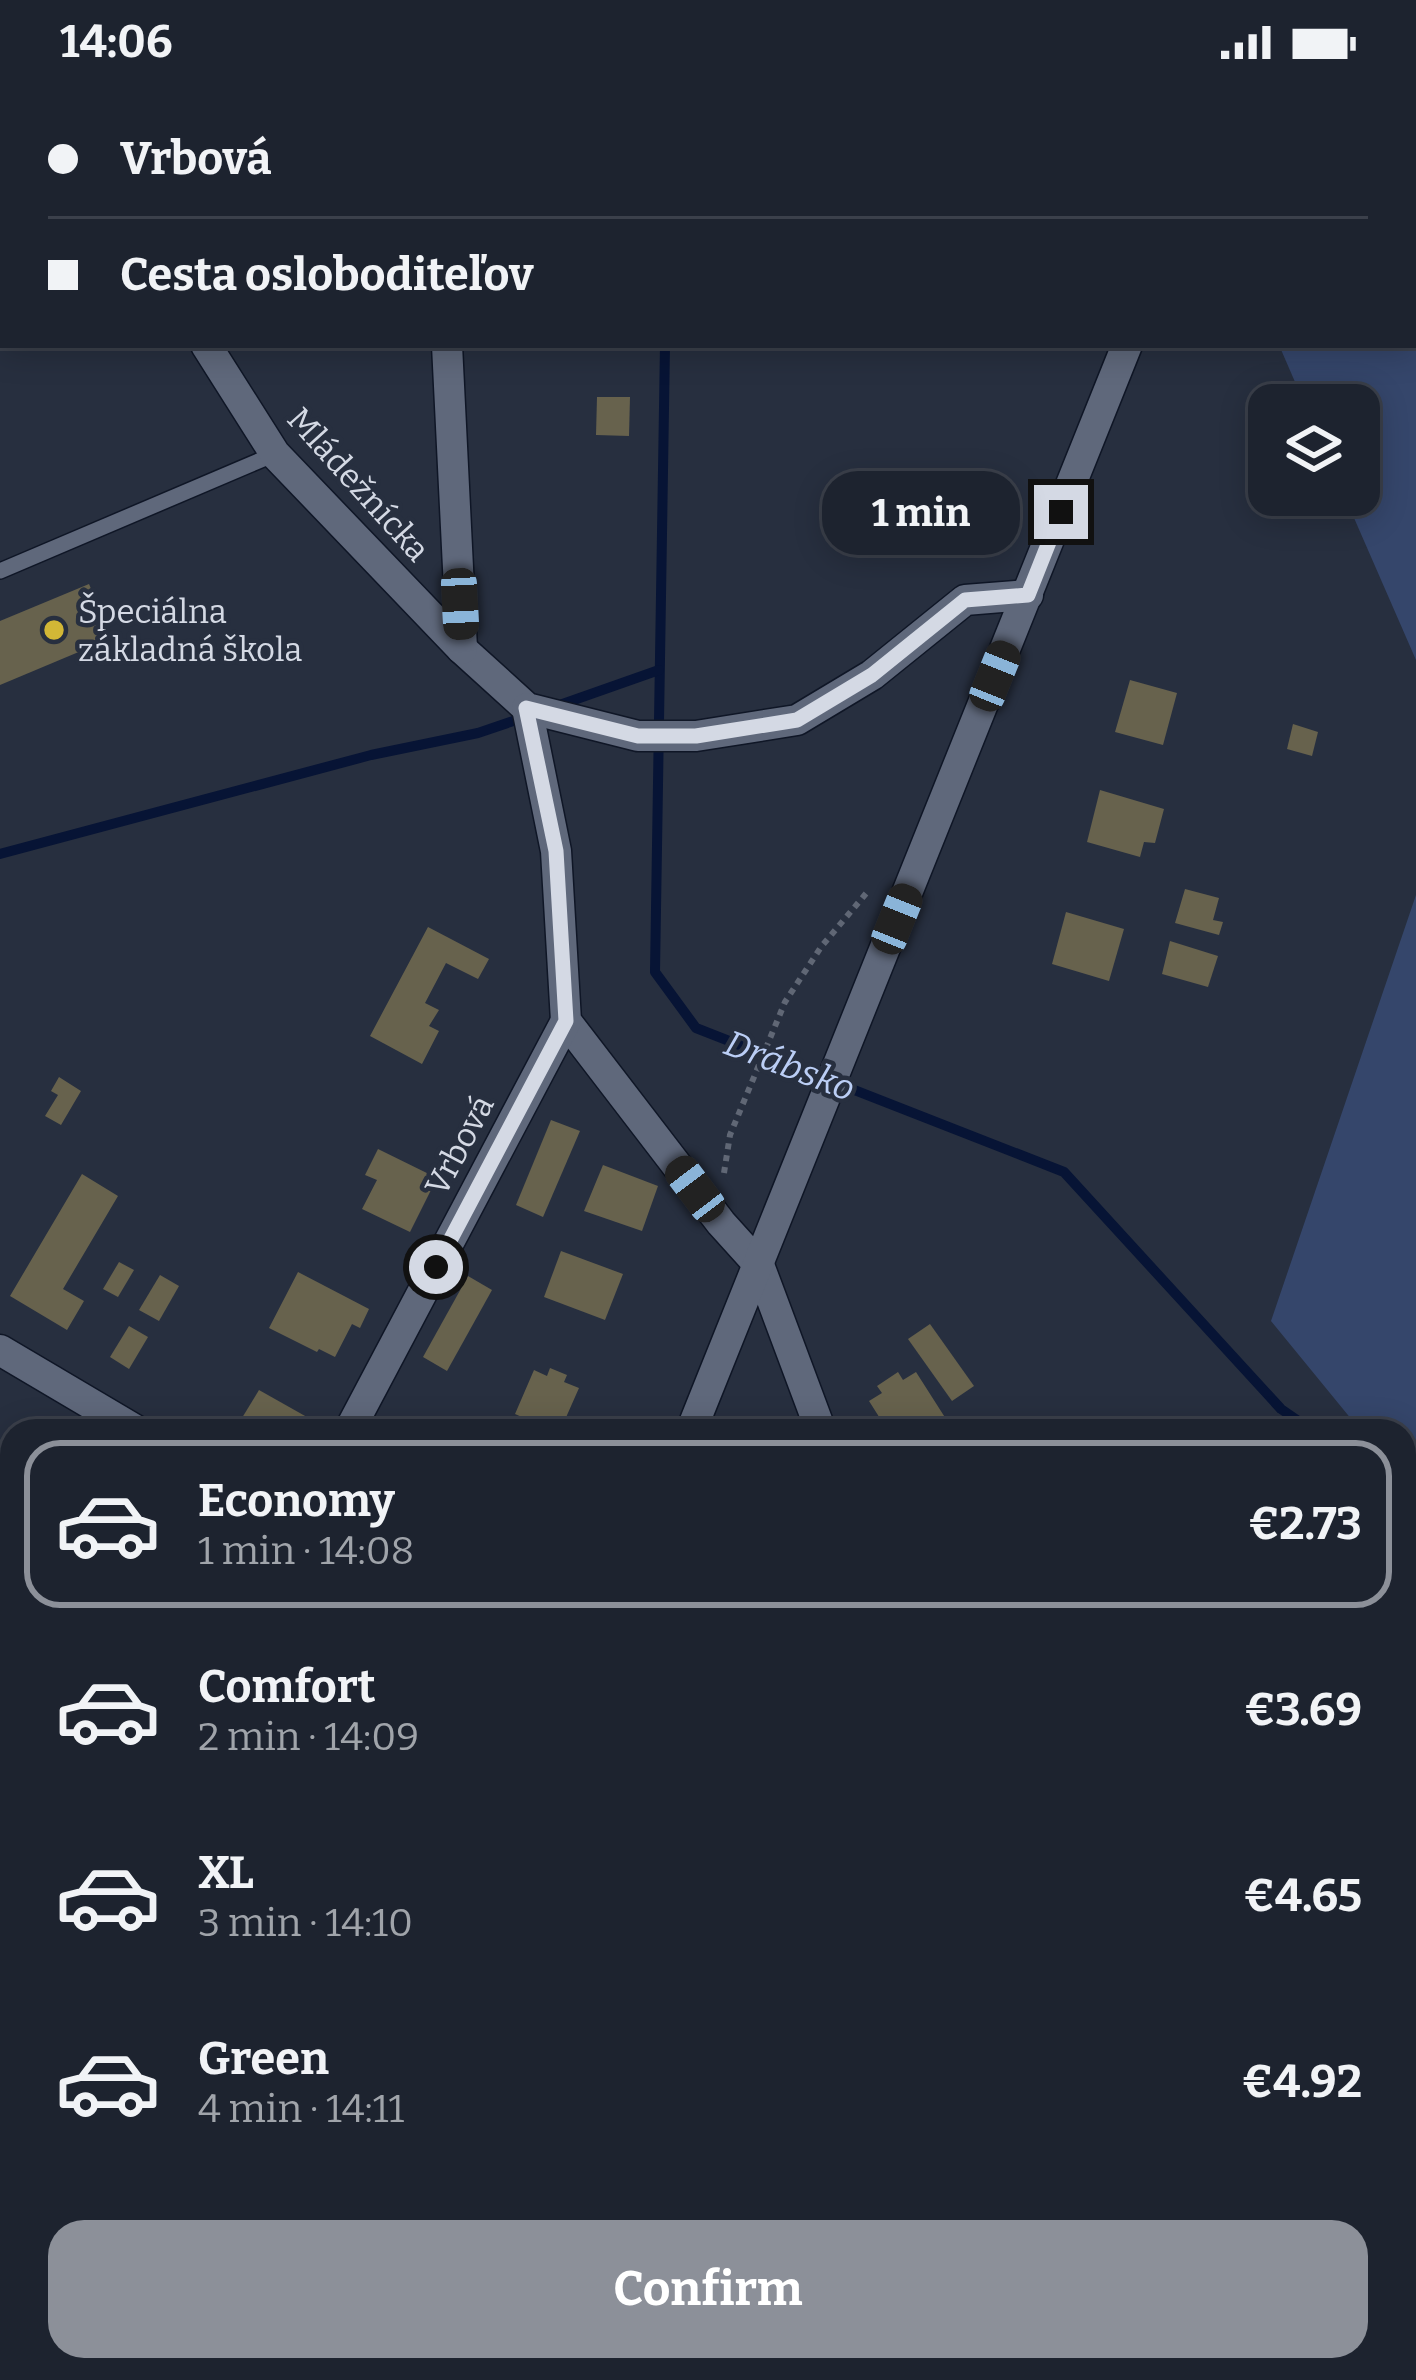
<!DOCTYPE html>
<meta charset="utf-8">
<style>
:root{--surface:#1d232f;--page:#2a2f3b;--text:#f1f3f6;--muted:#a0a4aa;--line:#3b404b;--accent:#8c9099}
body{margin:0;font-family:Bitter,serif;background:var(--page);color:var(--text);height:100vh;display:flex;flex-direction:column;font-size:45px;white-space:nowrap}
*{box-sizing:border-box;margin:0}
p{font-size:39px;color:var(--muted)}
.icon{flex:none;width:66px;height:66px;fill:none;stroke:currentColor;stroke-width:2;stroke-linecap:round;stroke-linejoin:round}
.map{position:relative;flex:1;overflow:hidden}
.side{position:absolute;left:0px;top:1335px;width:1416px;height:963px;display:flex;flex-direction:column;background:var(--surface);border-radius:36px 36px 0 0;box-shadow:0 6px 30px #0003,0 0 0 3px var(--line)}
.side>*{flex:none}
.hud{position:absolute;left:0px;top:0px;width:1416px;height:264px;box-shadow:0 6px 30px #0003,0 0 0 3px var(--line);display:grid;align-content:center;height:264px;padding:0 48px;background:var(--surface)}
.buttons{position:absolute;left:1248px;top:300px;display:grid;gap:24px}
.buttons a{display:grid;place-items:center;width:132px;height:132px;border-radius:24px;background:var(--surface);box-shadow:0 6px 30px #0003,0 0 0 3px var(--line);font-size:60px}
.end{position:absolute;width:54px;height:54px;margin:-27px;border:15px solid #d4d9e4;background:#111;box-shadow:0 0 0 6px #111}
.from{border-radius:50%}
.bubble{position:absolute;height:84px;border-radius:36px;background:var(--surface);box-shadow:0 6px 30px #0003,0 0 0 3px var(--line);font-size:39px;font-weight:700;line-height:84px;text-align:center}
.car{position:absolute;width:36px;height:72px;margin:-36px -18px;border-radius:15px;box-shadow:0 0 9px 3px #0007;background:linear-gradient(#222 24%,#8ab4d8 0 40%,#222 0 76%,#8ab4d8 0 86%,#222 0)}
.hud b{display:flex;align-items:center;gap:42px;height:114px;font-size:45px}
.hud b+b{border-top:3px solid var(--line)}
.hud i{width:30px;height:30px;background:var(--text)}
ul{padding:21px 0 0;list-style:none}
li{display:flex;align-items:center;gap:36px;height:168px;margin:0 24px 18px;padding:0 24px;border:6px solid transparent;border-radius:36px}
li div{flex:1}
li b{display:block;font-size:45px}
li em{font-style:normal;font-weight:700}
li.on{border-color:var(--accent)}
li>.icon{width:108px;height:108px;stroke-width:1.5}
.action{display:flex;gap:24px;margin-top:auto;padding:24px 48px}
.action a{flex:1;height:138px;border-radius:36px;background:var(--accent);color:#fff;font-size:48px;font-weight:700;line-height:138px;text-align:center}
.status{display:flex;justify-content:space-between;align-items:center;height:84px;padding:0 60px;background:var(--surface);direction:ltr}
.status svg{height:33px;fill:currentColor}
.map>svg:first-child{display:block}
</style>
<div class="status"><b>14:06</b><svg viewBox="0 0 49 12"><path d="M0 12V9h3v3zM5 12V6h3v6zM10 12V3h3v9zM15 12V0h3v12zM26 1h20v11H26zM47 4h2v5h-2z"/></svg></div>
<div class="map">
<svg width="1416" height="2296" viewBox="0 0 1416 2296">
<rect width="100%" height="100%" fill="#272f3f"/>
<polygon fill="#2c364d" points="0,2242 12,2245 12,2286 146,2286 179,2296 0,2296"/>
<g fill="#35466b">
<polygon points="1131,0 1416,0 1416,576 1344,411 1359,411 1359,321 1305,321 1279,261 1413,261 1413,3 1133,3"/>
<polygon points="1416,811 1416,1414 1404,1399 1404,1347 1361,1347 1271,1237"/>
</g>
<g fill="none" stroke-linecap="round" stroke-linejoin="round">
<g stroke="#071435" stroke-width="10">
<polyline points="733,3 735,0"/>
<polyline points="665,261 655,888 696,944 1064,1088 1281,1325 1313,1347"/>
<polyline points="554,623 659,586"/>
<polyline points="0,770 371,671 478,649 525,633"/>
<polyline points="1404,1489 1416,1530"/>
<polyline points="1404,1877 1416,1841"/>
<polyline points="1398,2286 1402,2296"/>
</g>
</g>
<g fill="#67624d">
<polygon points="597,313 630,313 629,352 596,351"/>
<polygon points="89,500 112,554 0,601 0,537"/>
<polygon points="1130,596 1177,609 1163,661 1115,648"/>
<polygon points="1293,640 1318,648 1312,672 1287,665"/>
<polygon points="1100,706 1164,725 1155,759 1144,758 1140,773 1087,758"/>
<polygon points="1185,805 1219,814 1213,836 1223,838 1219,851 1175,839"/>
<polygon points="1066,828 1124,845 1109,897 1052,880"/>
<polygon points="428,843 489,875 478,895 446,879 425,919 439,926 429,942 439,947 422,980 370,952"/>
<polygon points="1170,857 1218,872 1208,903 1162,890"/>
<polygon points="59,993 81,1007 61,1041 45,1032 58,1011 51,1007"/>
<polygon points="551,1036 580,1047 543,1133 516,1121"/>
<polygon points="378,1065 437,1094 410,1148 362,1125 377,1096 365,1091"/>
<polygon points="603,1081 658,1102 642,1147 584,1127"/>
<polygon points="82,1090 118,1112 63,1205 84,1217 67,1246 10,1212"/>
<polygon points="561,1167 623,1190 605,1236 544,1213"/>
<polygon points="119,1178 134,1186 118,1213 103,1205"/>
<polygon points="298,1188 369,1225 360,1244 352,1240 335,1273 319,1265 317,1268 269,1244"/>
<polygon points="160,1191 179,1202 159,1237 139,1226"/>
<polygon points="468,1192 492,1206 447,1287 423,1273"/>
<polygon points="930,1240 974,1302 952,1317 908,1255"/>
<polygon points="129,1242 148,1253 129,1285 110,1273"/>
<polygon points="550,1284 567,1291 564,1298 579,1304 560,1347 554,1347 515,1330 534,1286 547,1292"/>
<polygon points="898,1288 903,1296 916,1288 946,1335 926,1347 888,1347 869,1317 882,1309 877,1302"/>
<polygon points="259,1306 314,1337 309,1347 234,1347"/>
<polygon points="0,1365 12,1373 12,1405 9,1411 0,1405"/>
<polygon points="0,1421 12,1430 0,1447"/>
<polygon points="0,1578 12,1585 12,1652 0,1645"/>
<polygon points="0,1808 12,1816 12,1828 6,1838 12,1841 3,1857 0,1855"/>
<polygon points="0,2044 12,2052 12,2106 0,2098"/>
</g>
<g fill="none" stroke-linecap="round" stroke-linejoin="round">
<g stroke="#0f1626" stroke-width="18">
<polyline id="service" points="0,487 275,370"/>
</g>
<g stroke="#0f1626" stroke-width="33">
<g id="minor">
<polyline points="433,0 433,3"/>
<polyline points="0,119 3,120"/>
<polyline points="206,261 275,370 462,565 527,624 638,652 696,652 797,636 872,591 965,516 1028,511"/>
<polyline points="447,261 462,565"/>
<polyline points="527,624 556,767 566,937 721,1139 759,1181 821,1347"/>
<polyline points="0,1266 137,1347"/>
<polyline points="349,1347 566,937"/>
<polyline points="0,1686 12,1694"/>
<polyline points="968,2296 968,2286"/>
</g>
</g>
<g stroke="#0f1626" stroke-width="33">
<g id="secondary">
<polyline points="1229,3 1231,0"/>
<polyline points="691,1347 1127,261"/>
<polyline points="304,2296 308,2286"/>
</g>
</g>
<g stroke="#606775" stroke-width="6" stroke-dasharray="6 6" stroke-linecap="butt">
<polyline points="1192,3 1193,0"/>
<polyline points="724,1089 730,1051 785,918 821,863 869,806"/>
<polyline points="226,2296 229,2286"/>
</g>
<use href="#service" stroke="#5f687b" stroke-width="15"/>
<use href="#minor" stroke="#5f687b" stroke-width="30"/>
<use href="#secondary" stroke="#5f687b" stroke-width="30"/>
</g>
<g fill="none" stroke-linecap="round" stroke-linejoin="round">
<polyline stroke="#d4d9e4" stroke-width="15" points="436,1183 566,937 556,767 526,624 638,652 696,652 797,636 872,591 965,516 1028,511 1061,428"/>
</g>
<circle fill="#d2b736" stroke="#272f3f" stroke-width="4.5" cx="54" cy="546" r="12"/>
<g text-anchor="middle" stroke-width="9" stroke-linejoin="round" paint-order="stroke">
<g font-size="33" fill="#d4d9e4" stroke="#272f3f">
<text transform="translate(359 400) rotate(48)" y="12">Mládežnícka</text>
<text transform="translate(459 1061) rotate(-62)" y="12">Vrbová</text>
</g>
<g font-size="33" fill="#d4d9e4" stroke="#272f3f" text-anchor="start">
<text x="78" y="539">Špeciálna<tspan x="78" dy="38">základná škola</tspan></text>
</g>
<g font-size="36" font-style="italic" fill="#bbcef5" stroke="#272f3f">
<text transform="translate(790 981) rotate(21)" y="13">Drábsko</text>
</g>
</g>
</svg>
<div class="buttons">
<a><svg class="icon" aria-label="layers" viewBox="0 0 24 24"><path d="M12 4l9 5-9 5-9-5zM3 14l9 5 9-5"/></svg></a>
</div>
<i class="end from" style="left:436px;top:1183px"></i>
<i class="end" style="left:1061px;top:428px"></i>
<div class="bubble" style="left:822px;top:387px;width:198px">1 min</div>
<i class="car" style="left:460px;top:520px;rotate:177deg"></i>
<i class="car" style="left:995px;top:592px;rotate:22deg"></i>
<i class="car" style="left:897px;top:835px;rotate:22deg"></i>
<i class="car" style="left:695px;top:1105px;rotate:323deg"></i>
<div class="hud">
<b><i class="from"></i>Vrbová</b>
<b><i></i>Cesta osloboditeľov</b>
</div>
<section class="side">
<ul>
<li class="on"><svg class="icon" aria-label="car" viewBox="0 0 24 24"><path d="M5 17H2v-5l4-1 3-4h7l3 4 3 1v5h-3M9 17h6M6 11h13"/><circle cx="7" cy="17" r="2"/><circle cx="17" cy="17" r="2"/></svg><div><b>Economy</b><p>1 min · 14:08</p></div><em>€2.73</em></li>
<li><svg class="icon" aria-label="car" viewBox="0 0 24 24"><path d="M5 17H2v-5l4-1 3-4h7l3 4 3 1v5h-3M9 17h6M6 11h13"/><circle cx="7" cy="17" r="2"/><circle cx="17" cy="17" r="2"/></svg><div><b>Comfort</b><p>2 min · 14:09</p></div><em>€3.69</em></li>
<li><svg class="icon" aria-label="car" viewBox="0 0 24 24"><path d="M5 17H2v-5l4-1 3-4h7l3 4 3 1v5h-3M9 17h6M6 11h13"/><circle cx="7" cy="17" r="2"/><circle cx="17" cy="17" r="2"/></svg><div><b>XL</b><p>3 min · 14:10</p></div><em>€4.65</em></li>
<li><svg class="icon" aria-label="car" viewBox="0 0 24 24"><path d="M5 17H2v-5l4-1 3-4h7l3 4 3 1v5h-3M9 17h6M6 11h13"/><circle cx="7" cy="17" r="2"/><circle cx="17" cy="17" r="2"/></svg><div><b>Green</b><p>4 min · 14:11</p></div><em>€4.92</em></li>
</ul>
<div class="action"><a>Confirm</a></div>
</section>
</div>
